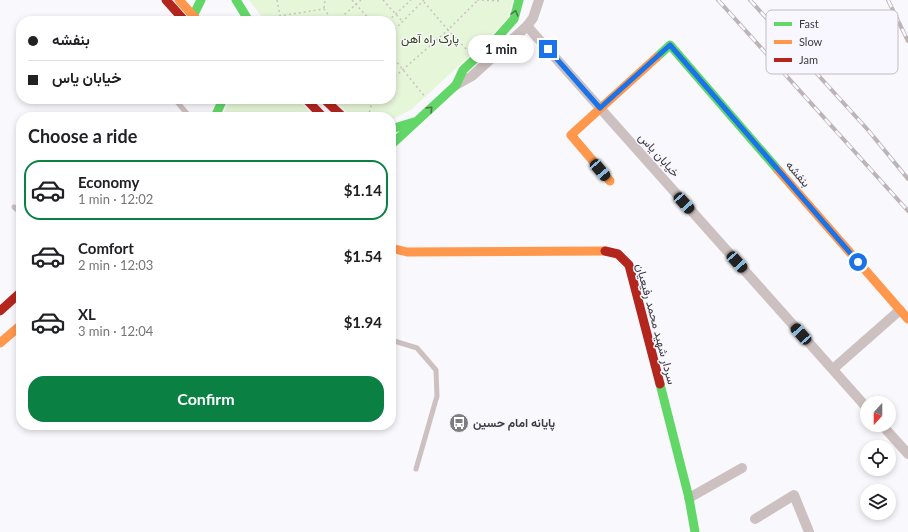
<!DOCTYPE html>
<meta charset="utf-8">
<style>
:root{--surface:#fff;--page:#f6f6f6;--text:#202124;--muted:#757577;--line:#e0e0e0;--accent:#0b8043}
body{margin:0;font-family:Lato,Vazirmatn,sans-serif;background:var(--page);color:var(--text);height:100vh;display:flex;flex-direction:column;font-size:15px;white-space:nowrap}
*{box-sizing:border-box;margin:0}
p{font-size:13px;color:var(--muted)}
.icon{flex:none;width:22px;height:22px;fill:none;stroke:currentColor;stroke-width:2;stroke-linecap:round;stroke-linejoin:round}
.map{position:relative;flex:1;overflow:hidden}
.details{position:absolute;left:16px;top:112px;width:380px;height:318px;display:flex;flex-direction:column;background:var(--surface);border-radius:16px;box-shadow:0 2px 6px #0003}
.details>*{flex:none}
.hud{position:absolute;left:16px;top:16px;width:380px;height:88px;border-radius:16px;box-shadow:0 2px 6px #0003;display:grid;align-content:center;height:88px;padding:0 12px;background:var(--surface)}
.needle{width:26px;rotate:201deg}
.controls{position:absolute;left:860px;top:396px;display:grid;gap:8px}
.controls a{display:grid;place-items:center;width:36px;height:36px;border-radius:50%;background:var(--surface);box-shadow:0 2px 6px #0003;font-size:20px}
.end{position:absolute;width:18px;height:18px;margin:-9px;border:5px solid #1a73e8;background:#fff;box-shadow:0 0 0 2px #fff}
.from{border-radius:50%}
.bubble{position:absolute;height:28px;border-radius:14px;background:var(--surface);box-shadow:0 2px 6px #0003;font-size:13px;font-weight:700;line-height:28px;text-align:center}
.car{position:absolute;width:12px;height:24px;margin:-12px -6px;border-radius:5px;box-shadow:0 0 3px 1px #0007;background:linear-gradient(#222 24%,#8ab4d8 0 40%,#222 0 76%,#8ab4d8 0 86%,#222 0)}
.hud b{display:flex;align-items:center;gap:14px;height:38px;font-size:15px}
.hud b+b{border-top:1px solid var(--line)}
.hud i{width:10px;height:10px;background:var(--text)}
ul{padding:0;list-style:none}
li{display:flex;align-items:center;gap:12px;height:60px;margin:0 8px 6px;padding:0 4px;border:2px solid transparent;border-radius:16px}
li div{flex:1}
li b{display:block;font-size:15px}
li em{font-style:normal;font-weight:700}
li.on{border-color:var(--accent)}
li>.icon{width:36px;height:36px;stroke-width:1.5}
h2{padding:0 12px;font-size:18px;line-height:48px}
.cta{display:flex;gap:8px;margin-top:auto;padding:8px 12px}
.cta a{flex:1;height:46px;border-radius:16px;background:var(--accent);color:#fff;font-size:16px;font-weight:700;line-height:46px;text-align:center}
.map>svg:first-child{display:block}
</style>
<div class="map">
<svg width="908" height="532" viewBox="0 0 908 532">
<rect width="100%" height="100%" fill="#f9f8fc"/>
<g fill="#e6f6d8">
<polygon points="249,0 513,0 508,18 497,30 412,109 391,120 391,117 352,117 333,99 391,99 391,21 265,21"/>
<polygon points="230,99 297,99 315,117 222,117"/>
</g>
<g fill="none" stroke-linecap="round" stroke-linejoin="round">
<g stroke="#cac2c2" stroke-width="1.5" stroke-dasharray="2 3" stroke-linecap="butt">
<polyline points="277,0 281,21"/>
<polyline points="352,0 371,21"/>
<polyline points="383,0 402,21"/>
<polyline points="477,0 501,1 501,0"/>
<polyline points="424,2 448,30 477,1"/>
<polyline points="324,8 325,0"/>
<polyline points="279,16 324,9 333,21"/>
<polyline points="337,21 361,0"/>
<polyline points="388,21 411,0"/>
<polyline points="391,33 424,0"/>
<polyline points="391,55 426,98"/>
<polyline points="391,80 448,30 467,50"/>
<polyline points="368,117 373,99"/>
</g>
<g stroke="#cdc0c0" stroke-width="5">
<polyline points="177,102 190,117"/>
<polyline points="77,116 78,117"/>
<polyline points="14,207 21,213"/>
<polyline points="391,340 417,348 436,370 437,396 416,469"/>
</g>
<g stroke="#cdc0c0" stroke-width="10">
<polyline points="527,26 867,408"/>
<polyline points="456,85 472,76 527,26 533,18 539,0"/>
<polyline points="833,369 900,310"/>
<polyline points="882,425 908,454"/>
<polyline points="689,498 742,468"/>
<polyline points="755,519 794,495 809,532"/>
</g>
<g stroke="#63d668" stroke-width="9">
<polyline points="236,0 249,21"/>
<polyline points="193,16 201,0"/>
<polyline points="657,57 670,45 778,170"/>
<polyline points="215,117 223,99"/>
<polyline points="391,129 414,122"/>
<polyline points="391,145 456,85 463,70 497,38 514,19 519,0"/>
<polyline points="660,384 689,498 695,532"/>
</g>
<g stroke="#ff974d" stroke-width="9">
<polyline points="179,0 198,21"/>
<polyline points="778,170 908,319"/>
<polyline points="610,181 571,135 657,57"/>
<polyline points="391,248 407,252 605,251"/>
<polyline points="0,343 21,325"/>
</g>
<g stroke="#b3261e" stroke-width="9">
<polyline points="166,0 183,19"/>
<polyline points="306,99 323,117"/>
<polyline points="324,99 343,117"/>
<polyline points="605,251 618,254 629,265 660,384"/>
<polyline points="0,311 21,292"/>
</g>
<g stroke="#bcb4b5" stroke-width="4">
<g id="rail">
<polyline points="718,0 908,211"/>
<polyline points="750,0 868,130 908,179"/>
<polyline points="888,0 908,41"/>
</g>
</g>
<use href="#rail" stroke="#f8f6fe" stroke-width="2.5" stroke-dasharray="8" stroke-linecap="butt"/>
</g>
<defs><path id="oneway-chevron" d="M-2-3.5L2.5 0L-2 3.5" fill="none" stroke-width="1.6" stroke-linecap="round" stroke-linejoin="round"/></defs>
<g stroke="#4c794f">
<use href="#oneway-chevron" transform="translate(515 13) rotate(-74)"/>
<use href="#oneway-chevron" transform="translate(430 109) rotate(-44)"/>
</g>
<g fill="none" stroke-linecap="round" stroke-linejoin="round">
<polyline stroke="#1a73e8" stroke-width="5" points="548,49 600,108 670,45 858,262"/>
</g>
<defs>
<g id="bus-disc" transform="scale(1)"><circle r="9.5" fill="#7e7d80" stroke="#f8f6fe"/><path d="M-5-6H5V4H4V6H2V4H-2V6H-4V4H-5ZM-3.5-4V0h7V-4ZM-3.5 1.2v1.5H-2V1.2ZM2 1.2v1.5H3.5V1.2Z" fill="#fff"/></g>
</defs>
<g fill-rule="evenodd">
<use href="#bus-disc" x="459" y="423"/>
</g>
<g text-anchor="middle" stroke-width="3" stroke-linejoin="round" paint-order="stroke">
<g font-size="12" fill="#304810" stroke="#f8f6fe">
<text x="430" y="43">پارک راه آهن</text>
</g>
<g font-size="12" fill="#3c3b3e" stroke="#f8f6fe">
<text transform="translate(659 155) rotate(48)" y="4">خیابان یاس</text>
<text transform="translate(798 174) rotate(49)" y="4">بنفشه</text>
<text transform="translate(656 324) rotate(75)" y="4">سردار شهید محمد رفیعیان</text>
</g>
<g font-size="12" font-weight="bold" fill="#3c3b3e" stroke="#f8f6fe" text-anchor="start">
<text x="473" y="427">پایانه امام حسین</text>
</g>
</g>
<rect x="766" y="10" width="132" height="64" rx="6" fill="#f8f6fe" stroke="#c0bec4" stroke-width="1"/>
<rect x="774" y="22" width="18" height="4" fill="#63d668"/>
<rect x="774" y="40" width="18" height="4" fill="#ff974d"/>
<rect x="774" y="58" width="18" height="4" fill="#b3261e"/>
<g font-size="11" fill="#3c3b3e">
<text x="799" y="28">Fast</text>
<text x="799" y="46">Slow</text>
<text x="799" y="64">Jam</text>
</g>
</svg>
<div class="controls">
<a><svg class="needle" viewBox="-14 -14 28 28"><path d="M0-13l5 13h-10z" fill="#e53935"/><path d="M0 13l5-13h-10z" fill="#757577"/></svg></a>
<a><svg class="icon" aria-label="locate" viewBox="0 0 24 24"><circle cx="12" cy="12" r="6"/><path d="M12 2v4M12 18v4M2 12h4M18 12h4"/></svg></a>
<a><svg class="icon" aria-label="layers" viewBox="0 0 24 24"><path d="M12 4l9 5-9 5-9-5zM3 14l9 5 9-5"/></svg></a>
</div>
<i class="end from" style="left:858px;top:262px"></i>
<i class="end" style="left:548px;top:49px"></i>
<div class="bubble" style="left:468px;top:35px;width:66px">1 min</div>
<i class="car" style="left:600px;top:170px;rotate:140deg"></i>
<i class="car" style="left:684px;top:203px;rotate:138deg"></i>
<i class="car" style="left:737px;top:262px;rotate:138deg"></i>
<i class="car" style="left:801px;top:334px;rotate:318deg"></i>
<div class="hud">
<b><i class="from"></i>بنفشه</b>
<b><i></i>خیابان یاس</b>
</div>
<section class="details">
<h2>Choose a ride</h2>
<ul>
<li class="on"><svg class="icon" aria-label="car" viewBox="0 0 24 24"><path d="M5 17H2v-5l4-1 3-4h7l3 4 3 1v5h-3M9 17h6M6 11h13"/><circle cx="7" cy="17" r="2"/><circle cx="17" cy="17" r="2"/></svg><div><b>Economy</b><p>1 min · 12:02</p></div><em>$1.14</em></li>
<li><svg class="icon" aria-label="car" viewBox="0 0 24 24"><path d="M5 17H2v-5l4-1 3-4h7l3 4 3 1v5h-3M9 17h6M6 11h13"/><circle cx="7" cy="17" r="2"/><circle cx="17" cy="17" r="2"/></svg><div><b>Comfort</b><p>2 min · 12:03</p></div><em>$1.54</em></li>
<li><svg class="icon" aria-label="car" viewBox="0 0 24 24"><path d="M5 17H2v-5l4-1 3-4h7l3 4 3 1v5h-3M9 17h6M6 11h13"/><circle cx="7" cy="17" r="2"/><circle cx="17" cy="17" r="2"/></svg><div><b>XL</b><p>3 min · 12:04</p></div><em>$1.94</em></li>
</ul>
<div class="cta"><a>Confirm</a></div>
</section>
</div>
